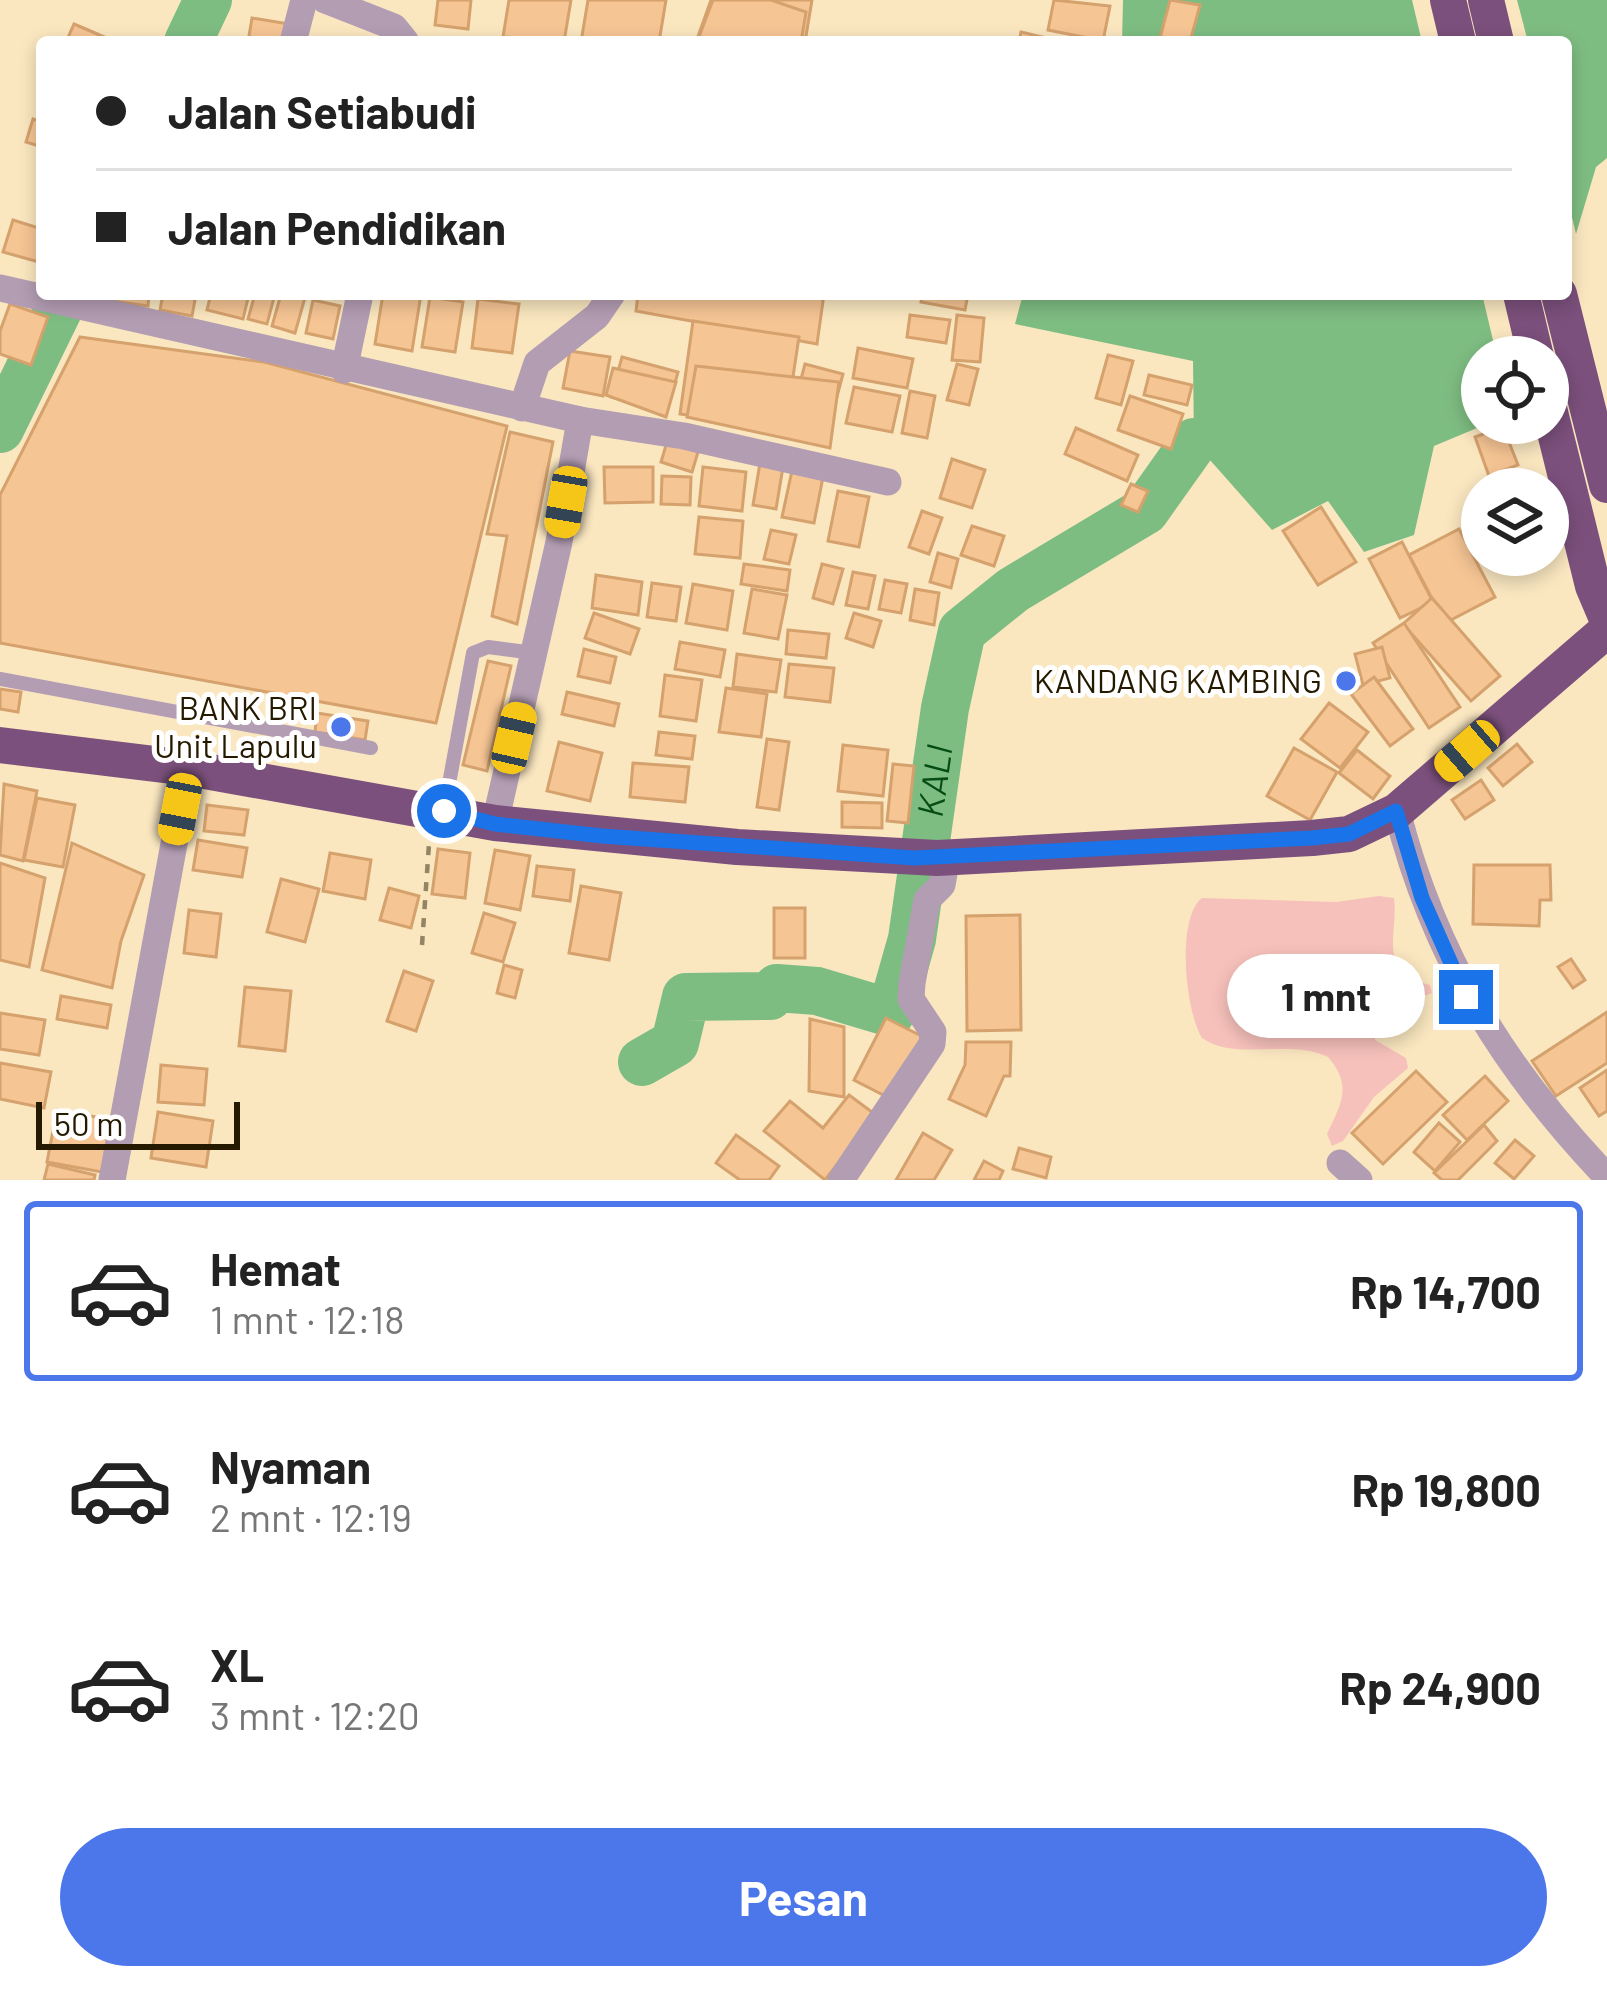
<!DOCTYPE html>
<html lang="id">
<meta charset="utf-8">
<style>
:root{--surface:#fff;--page:#f2f2f2;--text:#222;--muted:#767676;--line:#e0e0e0;--accent:#4c77ea}
body{margin:0;font-family:Barlow,sans-serif;background:var(--page);color:var(--text);height:100vh;display:flex;flex-direction:column;font-size:45px;white-space:nowrap}
*{box-sizing:border-box;margin:0}
p{font-size:39px;color:var(--muted)}
.icon{flex:none;width:66px;height:66px;fill:none;stroke:currentColor;stroke-width:2;stroke-linecap:round;stroke-linejoin:round}
.map{position:relative;height:1180px;overflow:hidden}
.details{display:flex;flex-direction:column;background:var(--surface);flex:1}
.details>*{flex:none}
.banner{position:absolute;left:36px;top:36px;width:1536px;height:264px;border-radius:12px;box-shadow:0 6px 18px #0003;display:grid;align-content:center;height:264px;padding:0 60px;background:var(--surface)}
.controls{position:absolute;left:1461px;top:336px;display:grid;gap:24px}
.controls a{display:grid;place-items:center;width:108px;height:108px;border-radius:50%;background:var(--surface);box-shadow:0 6px 18px #0003;font-size:60px}
.scale{position:absolute;left:36px;bottom:30px;width:204px;box-sizing:border-box;padding-left:12px;border:6px solid #251a00;border-top:0;font-size:33px;line-height:42px;white-space:nowrap;color:#251a00;-webkit-text-stroke:9px #fff;paint-order:stroke}
.end{position:absolute;width:54px;height:54px;margin:-27px;border:15px solid #1a73e8;background:#fff;box-shadow:0 0 0 6px #fff}
.from{border-radius:50%}
.bubble{position:absolute;height:84px;border-radius:42px;background:var(--surface);box-shadow:0 6px 18px #0003;font-size:39px;font-weight:700;line-height:84px;text-align:center}
.car{position:absolute;width:36px;height:72px;margin:-36px -18px;border-radius:15px;box-shadow:0 0 9px 3px #0007;background:linear-gradient(#f5c518 24%,#345 0 40%,#f5c518 0 76%,#345 0 86%,#f5c518 0)}
.banner b{display:flex;align-items:center;gap:42px;height:114px;font-size:45px}
.banner b+b{border-top:3px solid var(--line)}
.banner i{width:30px;height:30px;background:var(--text)}
ul{padding:21px 0 0;list-style:none}
li{display:flex;align-items:center;gap:36px;height:180px;margin:0 24px 18px;padding:0 36px;border:6px solid transparent;border-radius:12px}
li div{flex:1}
li b{display:block;font-size:45px}
li em{font-style:normal;font-weight:700}
li.selected{border-color:var(--accent)}
li>.icon{width:108px;height:108px;stroke-width:1.5}
.action{display:flex;gap:24px;margin-top:auto;padding:24px 60px}
.action a{flex:1;height:138px;border-radius:72px;background:var(--accent);color:#fff;font-size:48px;font-weight:700;line-height:138px;text-align:center}
.map>svg:first-child{display:block}
</style>
<div class="map">
<svg width="1607" height="1180" viewBox="0 0 1607 1180">
<rect width="100%" height="100%" fill="#fae7c0"/>
<path fill="#f7c1bb" d="M 1379,896 L 1394,898 C 1398,928 1384,950 1404,978 L 1430,985 L 1432,993 L 1398,1006 L 1377,1022 L 1375,1040 L 1406,1058 L 1408,1068 L 1374,1097 L 1343,1141 L 1332,1146 L 1327,1134 C 1341,1104 1353,1086 1328,1057 C 1289,1038 1236,1062 1202,1038 C 1185,1011 1176,918 1202,898 L 1336,902 Z"/>
<g fill="#7ebd82">
<polygon points="1123,0 1412,0 1422,42 1122,42"/>
<polygon points="1517,0 1607,0 1607,158 1596,167 1576,234 1566,192 1566,42 1528,42"/>
<polygon points="1023,294 1482,294 1497,357 1482,357 1482,423 1489,423 1434,446 1414,535 1364,552 1328,501 1272,530 1194,442 1193,361 1015,324"/>
</g>
<g fill="none" stroke-linecap="round" stroke-linejoin="round">
<g stroke="#7ebd82" stroke-width="48">
<polyline points="188,42 208,0"/>
<polyline points="0,429 66,294"/>
<path id="s1" d="M 642,1062 L 675,1043 L 686,997 L 770,996 L 777,988 L 817,991 L 891,1013 L 912,939 L 945,708 L 962,631 L 1013,590 L 1145,511 L 1194,442"/>
</g>
</g>
<g fill="#f6c594" stroke="#d5a16d" stroke-width="3">
<polygon points="438,0 471,0 468,29 435,25"/>
<polygon points="509,0 571,0 564,42 503,37"/>
<polygon points="588,0 666,0 659,42 581,42"/>
<polygon points="711,0 812,0 805,42 696,42"/>
<polygon points="713,0 771,0 806,12 801,42 697,42"/>
<polygon points="1054,0 1110,6 1103,41 1048,30"/>
<polygon points="1170,0 1200,5 1190,42 1159,42"/>
<polygon points="252,18 289,24 286,42 248,42"/>
<polygon points="74,24 116,42 66,42"/>
<polygon points="1021,32 1063,42 1019,42"/>
<polygon points="33,119 42,122 42,147 26,142"/>
<polygon points="13,220 42,229 39,262 3,252"/>
<polygon points="114,294 149,294 148,306 113,301"/>
<polygon points="163,294 196,294 192,316 160,310"/>
<polygon points="211,294 249,294 243,319 207,310"/>
<polygon points="255,294 275,294 267,324 248,319"/>
<polygon points="281,294 306,294 295,333 272,326"/>
<polygon points="383,294 421,294 412,351 375,344"/>
<polygon points="631,294 820,294 814,328"/>
<polygon points="638,294 824,294 817,344 636,311"/>
<polygon points="923,294 968,294 965,310 921,302"/>
<polygon points="430,297 463,302 455,352 422,347"/>
<polygon points="478,299 519,304 512,353 472,348"/>
<polygon points="313,300 340,306 333,339 306,333"/>
<polygon points="10,304 48,317 31,365 0,354 0,331"/>
<polygon points="910,315 950,320 946,343 907,337"/>
<polygon points="957,315 984,318 980,362 952,360"/>
<polygon points="693,321 799,337 785,429 680,414"/>
<polygon points="80,337 264,362 507,426 436,723 0,643 0,495"/>
<polygon points="858,348 913,359 907,388 853,378"/>
<polygon points="570,351 610,357 603,396 563,388"/>
<polygon points="1108,355 1133,361 1121,405 1096,398"/>
<polygon points="622,357 678,372 667,412 611,397"/>
<polygon points="805,364 843,374 831,419 793,409"/>
<polygon points="957,364 978,369 969,405 947,400"/>
<polygon points="696,366 839,382 830,448 687,417"/>
<polygon points="613,368 676,382 666,417 606,395"/>
<polygon points="1149,375 1192,385 1187,405 1144,395"/>
<polygon points="854,387 900,396 892,432 846,423"/>
<polygon points="910,391 935,396 927,438 902,433"/>
<polygon points="1130,396 1183,414 1171,449 1118,430"/>
<polygon points="1503,427 1518,465 1489,476 1475,437"/>
<polygon points="1076,428 1138,455 1127,481 1065,454"/>
<polygon points="510,432 553,442 517,624 492,616 507,536 487,534"/>
<polygon points="667,442 698,452 692,472 661,462"/>
<polygon points="952,459 985,470 972,508 940,498"/>
<polygon points="760,463 783,467 776,509 753,505"/>
<polygon points="793,466 824,472 814,523 782,517"/>
<polygon points="604,467 653,467 653,502 605,503"/>
<polygon points="703,467 746,472 742,511 699,506"/>
<polygon points="662,476 691,477 690,505 661,504"/>
<polygon points="1131,484 1148,491 1138,512 1121,505"/>
<polygon points="838,491 869,497 859,547 828,541"/>
<polygon points="1321,507 1356,562 1318,585 1283,531"/>
<polygon points="922,511 942,518 929,554 909,547"/>
<polygon points="699,517 743,521 740,558 695,554"/>
<polygon points="972,526 1004,536 994,566 961,555"/>
<polygon points="1459,529 1495,597 1445,623 1409,555"/>
<polygon points="771,530 796,535 789,564 764,559"/>
<polygon points="1402,542 1433,602 1400,618 1369,559"/>
<polygon points="938,553 958,559 951,588 930,582"/>
<polygon points="744,564 790,570 787,591 741,584"/>
<polygon points="822,564 843,569 833,604 813,598"/>
<polygon points="853,572 875,576 868,609 846,605"/>
<polygon points="596,575 642,582 638,615 592,608"/>
<polygon points="885,580 907,584 901,613 879,609"/>
<polygon points="652,583 681,587 676,621 647,617"/>
<polygon points="693,584 733,591 727,630 686,623"/>
<polygon points="752,589 787,595 778,639 744,633"/>
<polygon points="915,589 939,593 934,625 910,620"/>
<polygon points="1432,598 1500,676 1471,701 1403,624"/>
<polygon points="594,613 639,629 630,654 585,638"/>
<polygon points="854,613 881,621 873,647 846,638"/>
<polygon points="1404,623 1460,707 1429,728 1373,643"/>
<polygon points="788,630 829,634 826,658 786,654"/>
<polygon points="680,642 725,650 720,677 675,669"/>
<polygon points="1382,647 1390,678 1363,685 1355,654"/>
<polygon points="584,649 616,657 610,683 578,676"/>
<polygon points="737,654 781,660 776,692 733,687"/>
<polygon points="488,661 511,666 487,771 463,765"/>
<polygon points="789,664 834,668 830,702 785,697"/>
<polygon points="665,675 702,680 696,721 660,716"/>
<polygon points="1374,677 1413,729 1390,746 1351,694"/>
<polygon points="726,688 767,694 761,737 719,732"/>
<polygon points="0,689 21,692 18,712 0,709"/>
<polygon points="567,692 619,704 614,726 562,714"/>
<polygon points="1329,703 1368,732 1340,768 1301,739"/>
<polygon points="317,713 368,721 365,740 315,732"/>
<polygon points="659,732 695,736 692,759 656,755"/>
<polygon points="767,739 789,742 779,810 757,807"/>
<polygon points="559,742 602,753 590,801 547,791"/>
<polygon points="1517,744 1532,762 1503,786 1488,768"/>
<polygon points="843,745 888,750 883,796 838,791"/>
<polygon points="1294,748 1337,772 1310,820 1267,796"/>
<polygon points="1357,750 1390,776 1373,799 1339,773"/>
<polygon points="633,763 689,767 685,802 630,797"/>
<polygon points="893,764 914,766 908,823 887,821"/>
<polygon points="1481,780 1494,800 1465,819 1452,800"/>
<polygon points="4,784 37,791 23,861 0,855"/>
<polygon points="37,798 75,805 63,867 24,860"/>
<polygon points="842,802 882,803 882,828 842,827"/>
<polygon points="207,805 248,810 244,835 204,831"/>
<polygon points="198,840 247,848 242,877 193,870"/>
<polygon points="72,843 144,875 121,941 112,988 42,970"/>
<polygon points="438,849 470,853 465,898 432,894"/>
<polygon points="495,850 530,856 520,910 485,903"/>
<polygon points="330,853 371,860 365,899 323,891"/>
<polygon points="0,863 45,878 29,967 0,960"/>
<polygon points="1474,865 1550,865 1551,900 1540,900 1539,926 1473,924"/>
<polygon points="537,866 574,870 570,901 533,896"/>
<polygon points="281,879 319,889 305,942 267,932"/>
<polygon points="581,886 621,893 609,960 569,953"/>
<polygon points="389,888 419,896 411,928 380,920"/>
<rect x="774" y="908" width="31" height="50"/>
<polygon points="189,910 221,914 216,957 184,953"/>
<polygon points="484,913 515,923 503,962 472,953"/>
<polygon points="1020,915 1021,1030 967,1031 966,916"/>
<polygon points="1571,959 1585,980 1573,988 1558,967"/>
<polygon points="504,965 522,970 515,998 497,993"/>
<polygon points="404,971 433,981 416,1031 387,1021"/>
<polygon points="245,987 291,991 285,1051 239,1046"/>
<polygon points="61,996 111,1005 107,1028 57,1019"/>
<polygon points="1607,1012 1607,1063 1556,1096 1532,1061"/>
<polygon points="0,1013 45,1020 39,1055 0,1049"/>
<polygon points="886,1018 927,1039 895,1101 854,1080"/>
<polygon points="810,1019 844,1027 844,1097 809,1091"/>
<polygon points="966,1042 1011,1042 1010,1076 1004,1076 986,1116 949,1099 965,1065"/>
<polygon points="0,1063 51,1072 44,1108 0,1099"/>
<polygon points="161,1065 207,1069 204,1105 158,1102"/>
<polygon points="1607,1070 1607,1111 1599,1116 1580,1088"/>
<polygon points="1416,1071 1447,1102 1383,1164 1352,1133"/>
<polygon points="1485,1076 1508,1101 1467,1140 1443,1115"/>
<polygon points="849,1095 876,1115 825,1180 764,1131 790,1101 823,1128"/>
<polygon points="57,1110 112,1120 102,1172 47,1162"/>
<polygon points="158,1112 213,1121 206,1167 151,1158"/>
<polygon points="1439,1123 1460,1142 1435,1171 1414,1152"/>
<polygon points="1484,1125 1497,1141 1458,1180 1442,1180 1434,1173"/>
<polygon points="923,1133 952,1150 934,1180 896,1180"/>
<polygon points="736,1135 779,1166 769,1180 740,1180 716,1163"/>
<polygon points="1515,1140 1534,1156 1514,1179 1495,1163"/>
<polygon points="1019,1148 1051,1157 1046,1178 1013,1169"/>
<polygon points="984,1161 1003,1171 999,1180 974,1180"/>
<polygon points="48,1164 95,1175 94,1180 44,1180"/>
</g>
<g fill="none" stroke-linecap="round" stroke-linejoin="round">
<polyline stroke="#938463" stroke-width="4.5" stroke-dasharray="9 9" stroke-linecap="butt" points="422,945 429,844"/>
<g stroke="#b39db3" stroke-width="14">
<polyline points="0,679 371,748"/>
<polyline points="444,811 473,653 488,647 534,653"/>
</g>
<g stroke="#b39db3" stroke-width="27">
<polyline points="325,0 394,27 406,42"/>
<polyline points="293,42 304,0"/>
<polyline points="0,288 580,420 559,542 495,823"/>
<polyline points="344,370 360,294"/>
<polyline points="522,408 537,363 597,316 612,294"/>
<polyline points="580,420 684,436 888,482"/>
<path d="M 1397,811 C 1434,957 1504,1069 1607,1177"/>
<polyline points="1340,1163 1359,1180"/>
<polyline points="112,1180 188,768"/>
<polyline points="841,1180 932,1044 933,1032 911,999 912,983 927,900 942,885 947,857"/>
</g>
<g stroke="#7b507c" stroke-width="36">
<polyline points="1448,0 1458,42"/>
<polyline points="1486,0 1496,42"/>
<polyline points="1521,294 1536,357"/>
<polyline points="1559,294 1607,485"/>
<polyline points="1548,404 1593,586 1607,619"/>
<polyline points="0,745 188,768 495,823 737,847 937,858 1312,838 1349,834 1397,811 1607,630"/>
</g>
</g>
<g fill="none" stroke-linecap="round" stroke-linejoin="round">
<polyline stroke="#1a73e8" stroke-width="15" points="444,811 495,824 602,836 914,858 1312,838 1349,834 1396,811 1422,898 1466,997"/>
</g>
<g fill="#4c77ea" stroke="#fff" stroke-width="4.5">
<circle cx="1346" cy="681" r="12"/>
<circle cx="341" cy="727" r="12"/>
</g>
<g text-anchor="middle" stroke-width="10" stroke-linejoin="round" paint-order="stroke">
<g font-size="33" fill="#251a00" stroke="#fff" text-anchor="end">
<text x="1322" y="693">KANDANG KAMBING</text>
<text x="317" y="720">BANK BRI<tspan x="317" dy="38">Unit Lapulu</tspan></text>
</g>
<g font-size="36" font-style="italic" fill="#064d15" stroke="#fff">
<text dy="13" stroke="none"><textPath href="#s1" startOffset="534">KALI</textPath></text>
</g>
</g>
</svg>
<div class="controls">
<a><svg class="icon" aria-label="locate" viewBox="0 0 24 24"><circle cx="12" cy="12" r="6"/><path d="M12 2v4M12 18v4M2 12h4M18 12h4"/></svg></a>
<a><svg class="icon" aria-label="layers" viewBox="0 0 24 24"><path d="M12 4l9 5-9 5-9-5zM3 14l9 5 9-5"/></svg></a>
</div>
<div class="scale">50 m</div>
<i class="end from" style="left:444px;top:811px"></i>
<i class="end" style="left:1466px;top:997px"></i>
<div class="bubble" style="left:1227px;top:954px;width:198px">1 mnt</div>
<i class="car" style="left:566px;top:502px;rotate:190deg"></i>
<i class="car" style="left:514px;top:738px;rotate:13deg"></i>
<i class="car" style="left:1467px;top:751px;rotate:229deg"></i>
<i class="car" style="left:180px;top:809px;rotate:191deg"></i>
<div class="banner">
<b><i class="from"></i>Jalan Setiabudi</b>
<b><i></i>Jalan Pendidikan</b>
</div>
</div>
<section class="details">
<ul>
<li class="selected"><svg class="icon" aria-label="car" viewBox="0 0 24 24"><path d="M5 17H2v-5l4-1 3-4h7l3 4 3 1v5h-3M9 17h6M6 11h13"/><circle cx="7" cy="17" r="2"/><circle cx="17" cy="17" r="2"/></svg><div><b>Hemat</b><p>1 mnt · 12:18</p></div><em>Rp 14,700</em></li>
<li><svg class="icon" aria-label="car" viewBox="0 0 24 24"><path d="M5 17H2v-5l4-1 3-4h7l3 4 3 1v5h-3M9 17h6M6 11h13"/><circle cx="7" cy="17" r="2"/><circle cx="17" cy="17" r="2"/></svg><div><b>Nyaman</b><p>2 mnt · 12:19</p></div><em>Rp 19,800</em></li>
<li><svg class="icon" aria-label="car" viewBox="0 0 24 24"><path d="M5 17H2v-5l4-1 3-4h7l3 4 3 1v5h-3M9 17h6M6 11h13"/><circle cx="7" cy="17" r="2"/><circle cx="17" cy="17" r="2"/></svg><div><b>XL</b><p>3 mnt · 12:20</p></div><em>Rp 24,900</em></li>
</ul>
<div class="action"><a>Pesan</a></div>
</section>
